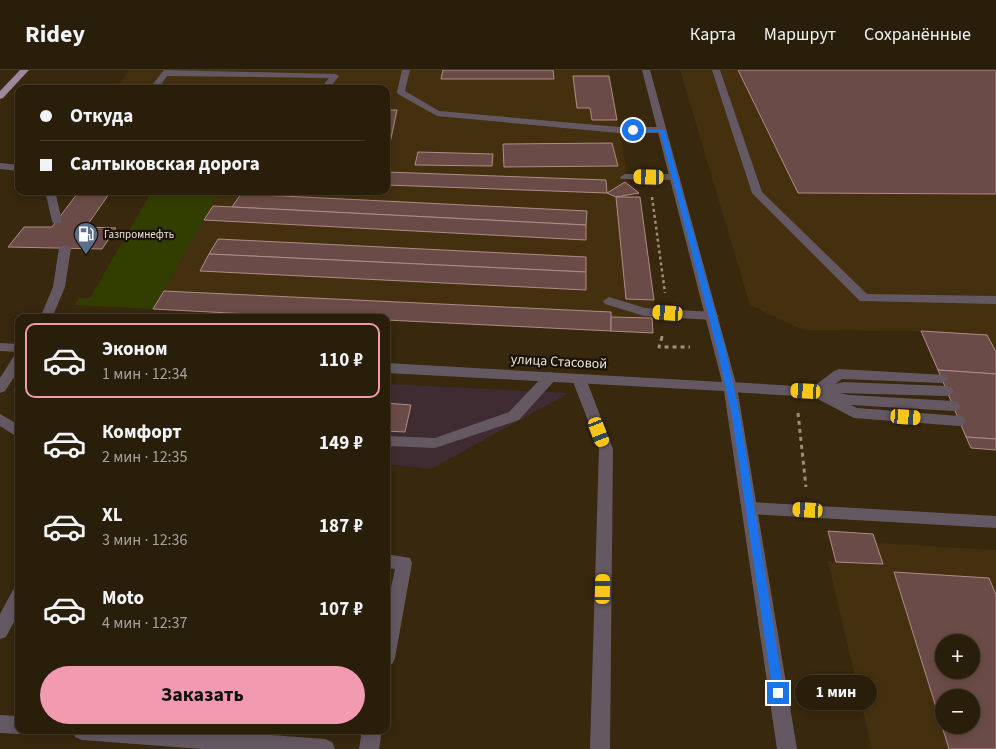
<!DOCTYPE html>
<html lang="ru">
<meta charset="utf-8">
<style>
:root{--surface:#291e0a;--page:#312713;--text:#f1f3f6;--muted:#a5a29c;--line:#453c2b;--accent:#f29aaf}
body{margin:0;font-family:"Source Sans 3",sans-serif;background:var(--page);color:var(--text);height:100vh;display:flex;flex-direction:column;font-size:19px;white-space:nowrap}
*{box-sizing:border-box;margin:0}
p{font-size:16px;color:var(--muted)}
.icon{flex:none;width:28px;height:28px;fill:none;stroke:currentColor;stroke-width:2;stroke-linecap:round;stroke-linejoin:round}
.map{position:relative;flex:1;overflow:hidden}
.details{position:absolute;left:15px;top:244px;width:375px;height:420px;display:flex;flex-direction:column;background:var(--surface);border-radius:10px;box-shadow:0 2px 8px #0003,0 0 0 1px var(--line)}
.details>*{flex:none}
.banner{position:absolute;left:15px;top:15px;width:375px;height:110px;border-radius:10px;box-shadow:0 2px 8px #0003,0 0 0 1px var(--line);display:grid;align-content:center;height:110px;padding:0 25px;background:var(--surface)}
.fabs{position:absolute;left:935px;top:564px;display:grid;gap:10px}
.fabs a{display:grid;place-items:center;width:45px;height:45px;border-radius:50%;background:var(--surface);box-shadow:0 2px 8px #0003,0 0 0 1px var(--line);font-size:25px}
.end{position:absolute;width:22px;height:22px;margin:-11px;border:6px solid #1a73e8;background:#fff;box-shadow:0 0 0 2px #fff}
.from{border-radius:50%}
.bubble{position:absolute;height:35px;border-radius:18px;background:var(--surface);box-shadow:0 2px 8px #0003,0 0 0 1px var(--line);font-size:16px;font-weight:700;line-height:35px;text-align:center}
.car{position:absolute;width:15px;height:30px;margin:-15px -8px;border-radius:6px;box-shadow:0 0 4px 1px #0007;background:linear-gradient(#f5c518 24%,#345 0 40%,#f5c518 0 76%,#345 0 86%,#f5c518 0)}
.banner b{display:flex;align-items:center;gap:18px;height:48px;font-size:19px}
.banner b+b{border-top:1px solid var(--line)}
.banner i{width:12px;height:12px;background:var(--text)}
ul{padding:9px 0 0;list-style:none}
li{display:flex;align-items:center;gap:15px;height:75px;margin:0 10px 8px;padding:0 15px;border:2px solid transparent;border-radius:10px}
li div{flex:1}
li b{display:block;font-size:19px}
li em{font-style:normal;font-weight:700}
li.active{border-color:var(--accent)}
li>.icon{width:45px;height:45px;stroke-width:1.5}
.button{display:flex;gap:10px;margin-top:auto;padding:10px 25px}
.button a{flex:1;height:58px;border-radius:30px;background:var(--accent);color:#111;font-size:20px;font-weight:700;line-height:58px;text-align:center}
header{display:flex;align-items:center;gap:30px;box-sizing:border-box;height:70px;padding:0 25px;background:var(--surface);border-bottom:1px solid var(--line)}
header strong{font-size:24px}
nav{display:flex;gap:28px;margin-inline-start:auto;font-size:18px}
.map>svg:first-child{display:block}
</style>
<header>
<strong>Ridey</strong>
<nav><a>Карта</a><a>Маршрут</a><a>Сохранённые</a></nav>
</header>
<div class="map">
<svg width="996" height="679" viewBox="0 0 996 679">
<rect width="100%" height="100%" fill="#37280e"/>
<polygon fill="#3f2c32" points="386,314 569,323 431,399 386,394"/>
<g fill="#44300f" fill-rule="evenodd">
<polygon points="129,0 609,0 626,97 625,112 639,123 654,230 653,263 386,250 386,248 324,247 153,239 220,121 386,121 386,19 115,19"/>
<polygon points="680,0 996,0 996,380 971,378 921,261 803,260 750,235"/>
<path d="M 876,473 L 996,480 L 996,679 L 872,679 L 828,491 L 882,494 ZM 944,572 L 971,572 L 971,600 L 944,600 ZM 944,628 L 971,628 L 971,655 L 944,655 Z"/>
</g>
<polygon fill="#323e00" points="152,121 220,121 153,239 75,235 79,228 90,228"/>
<g fill="#6b4b47" stroke="#b08b87" fill-rule="evenodd">
<polygon points="443,0 553,0 554,9 441,9"/>
<polygon points="738,0 996,0 996,124 798,123"/>
<polygon points="573,6 609,6 617,50 592,50 590,38 577,38"/>
<polygon points="386,40 397,40 386,92"/>
<polygon points="612,73 618,96 504,97 503,74"/>
<polygon points="418,82 493,84 492,96 415,95"/>
<polygon points="386,102 606,110 607,123 386,115"/>
<polygon points="625,112 639,123 616,127 607,123"/>
<polygon points="61,121 134,121 132,125 59,123"/>
<polygon points="77,124 109,124 86,157 116,158 102,179 8,177 24,157 52,157"/>
<polygon points="241,124 587,141 586,155 232,137"/>
<polygon points="616,127 640,127 654,230 626,229"/>
<polygon points="213,136 586,155 586,170 204,150"/>
<polygon points="218,169 586,187 586,202 209,184"/>
<polygon points="209,184 586,202 586,220 200,201"/>
<polygon points="164,221 611,242 611,261 386,250 386,248 324,248 153,239"/>
<polygon points="611,247 652,248 653,263 611,261"/>
<polygon points="921,261 987,265 996,282 996,304 938,300"/>
<polygon points="938,300 996,304 996,369 966,367"/>
<polygon points="386,333 411,335 405,362 386,361"/>
<polygon points="966,367 996,369 996,380 971,378"/>
<polygon points="828,461 873,464 883,494 836,492"/>
<path d="M 894,502 L 989,508 L 996,525 L 996,679 L 949,679 ZM 944,572 L 971,572 L 971,600 L 944,600 ZM 944,628 L 971,628 L 971,655 L 944,655 Z"/>
</g>
<g fill="none" stroke-linecap="round" stroke-linejoin="round">
<g stroke="#9b8e7a" stroke-width="2.5" stroke-dasharray="3 3" stroke-linecap="butt">
<polyline points="652,127 665,223"/>
<polyline points="662,268 662,266"/>
</g>
<g stroke="#9b8e7a" stroke-width="3" stroke-dasharray="4 4" stroke-linecap="butt">
<polyline points="662,267 659,277 690,277"/>
<polyline points="798,343 806,417"/>
</g>
<g fill="#645963" fill-rule="evenodd">
<polygon points="164,0 335,4 339,6 329,19 320,19 329,8 167,6 158,19 149,19"/>
<polygon points="402,0 410,0 405,21 439,41 619,57 662,57 667,60 662,63 619,63 437,46 398,24 397,22"/>
<polygon points="712,0 720,0 762,122 867,224 996,226 996,234 860,231 752,123"/>
<polygon points="0,93 19,95 19,101 0,99"/>
<polygon points="625,104 675,104 680,107 675,110 621,109 620,107"/>
<polygon points="45,121 55,121 62,151 61,153 53,153 52,151"/>
<polygon points="65,175 71,178 65,217 52,248 40,248 53,217 59,178"/>
<polygon points="609,227 645,238 713,242 719,246 713,250 644,246 605,234 603,231"/>
<polygon points="19,285 19,300 5,321 0,323 0,308 14,286"/>
<polygon points="839,299 946,305 948,308 946,311 941,313 842,309 835,314 844,312 947,316 952,318 954,321 952,324 947,326 839,323 849,325 953,331 958,332 960,336 958,340 953,341 851,335 857,338 959,346 964,347 966,351 964,355 959,356 854,348 814,327 730,322 725,320 723,317 725,314 730,312 813,317 834,301"/>
<polygon points="550,302 555,304 557,307 555,310 519,350 435,378 386,376 386,366 435,368 509,342 545,304"/>
<polygon points="579,304 584,306 586,309 613,379 610,679 590,679 599,379 572,309 574,306"/>
<polygon points="0,344 19,355 19,368 0,356"/>
<polygon points="750,432 996,446 996,458 750,444 745,442 742,438 745,434"/>
<polygon points="386,484 410,488 412,493 395,588 392,594 386,596 386,542 395,499 386,498"/>
<polygon points="19,518 19,542 6,567 0,569 0,544 13,520"/>
<polygon points="0,645 19,646 19,660 26,660 26,662 19,664 0,663"/>
<polygon points="72,660 205,660 325,669 332,672 335,679 202,679 82,670 75,667"/>
<polygon points="362,660 382,660 379,679 359,679"/>
</g>
<g fill="#645963" fill-rule="evenodd">
<polygon points="642,0 650,0 737,317 797,679 777,679 724,321 386,303 386,293 722,312"/>
<polygon points="0,273 19,274 19,282 0,281"/>
</g>
<polygon fill="#9c879b" fill-rule="evenodd" points="20,0 29,0 3,28 0,29 0,21"/>
</g>
<polygon fill="#1a73e8" points="633,59 665,60 725,278 740,346 784,623 782,627 778,629 774,627 773,623 732,346 717,278 660,62 631,61"/>
<defs>
<g id="fuel-pin" transform="scale(1.25)"><path d="M0 17L-7.5 6A9.5 9.5 0 1 1 7.5 6Z" fill="#5c6f8a" stroke="#191208"/><path d="M-5.5-6h7V0h2V4h1.3V-2.5L3-4.5l.8-.8L6-3V5H2.5V1h-1V6h-7ZM-4.2-4.7v3.2H.2V-4.7Z" fill="#fff"/></g>
</defs>
<g fill-rule="evenodd">
<use href="#fuel-pin" x="86" y="164"/>
</g>
<g text-anchor="middle" stroke-width="4.5" stroke-linejoin="round" paint-order="stroke">
<g font-size="11" fill="#ede3d4" stroke="#191208" text-anchor="start">
<text x="104" y="168">Газпромнефть</text>
</g>
<g font-size="14" fill="#ede3d4" stroke="#191208">
<text transform="translate(559 291) rotate(3)" y="5">улица Стасовой</text>
</g>
</g>
</svg>
<div class="fabs">
<a>+</a>
<a>−</a>
</div>
<i class="end from" style="left:633px;top:60px"></i>
<i class="end" style="left:778px;top:623px"></i>
<div class="bubble" style="left:795px;top:605px;width:82px">1 мин</div>
<i class="car" style="left:649px;top:107px;rotate:271deg"></i>
<i class="car" style="left:668px;top:243px;rotate:274deg"></i>
<i class="car" style="left:806px;top:321px;rotate:273deg"></i>
<i class="car" style="left:906px;top:347px;rotate:94deg"></i>
<i class="car" style="left:599px;top:362px;rotate:159deg"></i>
<i class="car" style="left:808px;top:440px;rotate:273deg"></i>
<i class="car" style="left:603px;top:519px;rotate:1deg"></i>
<div class="banner">
<b><i class="from"></i>Откуда</b>
<b><i></i>Салтыковская дорога</b>
</div>
<section class="details">
<ul>
<li class="active"><svg class="icon" aria-label="car" viewBox="0 0 24 24"><path d="M5 17H2v-5l4-1 3-4h7l3 4 3 1v5h-3M9 17h6M6 11h13"/><circle cx="7" cy="17" r="2"/><circle cx="17" cy="17" r="2"/></svg><div><b>Эконом</b><p>1 мин · 12:34</p></div><em>110 ₽</em></li>
<li><svg class="icon" aria-label="car" viewBox="0 0 24 24"><path d="M5 17H2v-5l4-1 3-4h7l3 4 3 1v5h-3M9 17h6M6 11h13"/><circle cx="7" cy="17" r="2"/><circle cx="17" cy="17" r="2"/></svg><div><b>Комфорт</b><p>2 мин · 12:35</p></div><em>149 ₽</em></li>
<li><svg class="icon" aria-label="car" viewBox="0 0 24 24"><path d="M5 17H2v-5l4-1 3-4h7l3 4 3 1v5h-3M9 17h6M6 11h13"/><circle cx="7" cy="17" r="2"/><circle cx="17" cy="17" r="2"/></svg><div><b>XL</b><p>3 мин · 12:36</p></div><em>187 ₽</em></li>
<li><svg class="icon" aria-label="car" viewBox="0 0 24 24"><path d="M5 17H2v-5l4-1 3-4h7l3 4 3 1v5h-3M9 17h6M6 11h13"/><circle cx="7" cy="17" r="2"/><circle cx="17" cy="17" r="2"/></svg><div><b>Moto</b><p>4 мин · 12:37</p></div><em>107 ₽</em></li>
</ul>
<div class="button"><a>Заказать</a></div>
</section>
</div>
